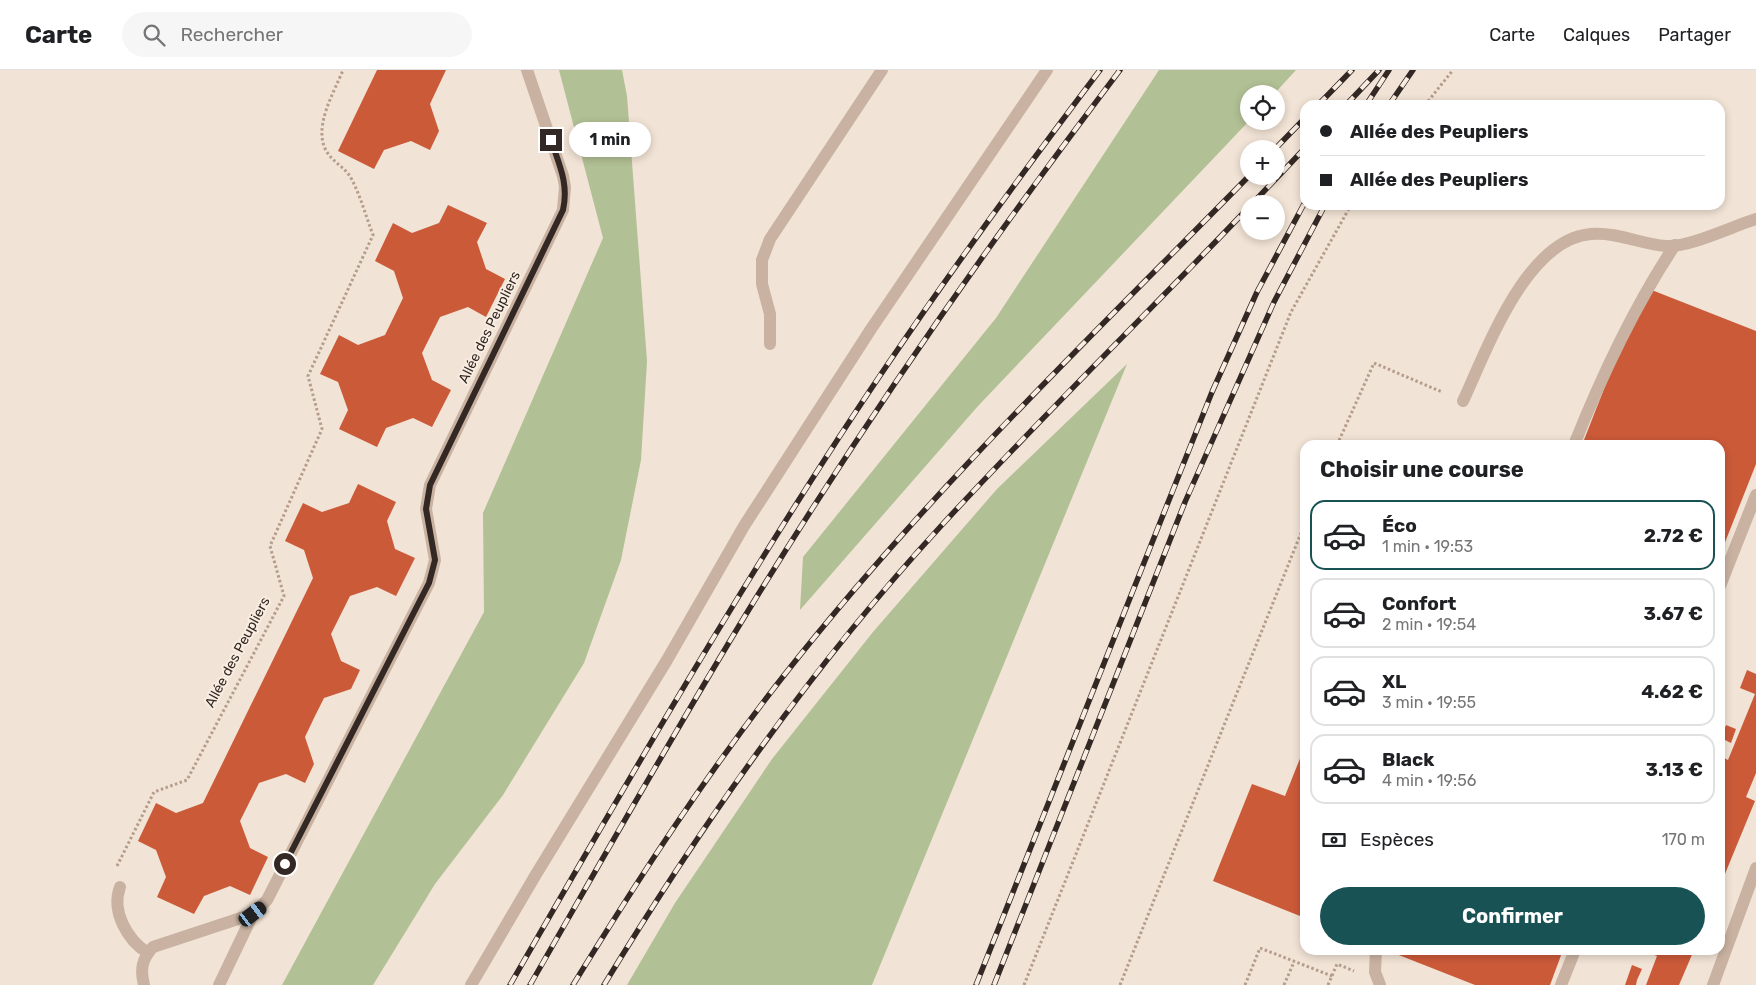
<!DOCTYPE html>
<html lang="fr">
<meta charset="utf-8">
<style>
:root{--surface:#fff;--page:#f6f6f6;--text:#202124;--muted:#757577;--line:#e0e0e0;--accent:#195255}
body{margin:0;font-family:Rubik,sans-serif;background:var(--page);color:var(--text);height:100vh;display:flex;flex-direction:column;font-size:19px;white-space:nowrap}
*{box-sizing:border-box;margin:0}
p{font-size:16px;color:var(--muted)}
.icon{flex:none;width:28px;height:28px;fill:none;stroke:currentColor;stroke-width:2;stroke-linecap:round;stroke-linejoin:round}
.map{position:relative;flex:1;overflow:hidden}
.drawer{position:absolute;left:1300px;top:370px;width:425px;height:515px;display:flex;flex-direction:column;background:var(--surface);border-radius:15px;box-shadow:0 2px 8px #0003}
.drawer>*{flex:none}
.hud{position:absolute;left:1300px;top:30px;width:425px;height:110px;border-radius:15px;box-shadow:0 2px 8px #0003;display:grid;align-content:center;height:110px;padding:0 20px;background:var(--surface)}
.controls{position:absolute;left:1240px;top:15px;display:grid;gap:10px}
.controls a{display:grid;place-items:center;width:45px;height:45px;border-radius:50%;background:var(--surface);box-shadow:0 2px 8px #0003;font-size:25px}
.end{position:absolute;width:22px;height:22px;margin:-11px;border:6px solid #332824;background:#fff;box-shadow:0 0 0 2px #fff}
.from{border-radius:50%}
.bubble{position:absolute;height:35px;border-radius:18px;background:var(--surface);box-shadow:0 2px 8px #0003;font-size:16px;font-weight:700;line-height:35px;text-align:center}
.car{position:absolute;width:15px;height:30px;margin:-15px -8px;border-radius:6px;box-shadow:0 0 4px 1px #0007;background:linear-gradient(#222 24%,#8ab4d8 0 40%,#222 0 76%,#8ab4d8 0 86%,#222 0)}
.hud b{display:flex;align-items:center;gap:18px;height:48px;font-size:19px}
.hud b+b{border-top:1px solid var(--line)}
.hud i{width:12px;height:12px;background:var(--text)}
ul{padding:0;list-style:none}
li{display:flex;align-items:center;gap:15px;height:70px;margin:0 10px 8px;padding:0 10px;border:2px solid var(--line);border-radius:15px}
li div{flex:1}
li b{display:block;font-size:19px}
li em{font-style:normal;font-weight:700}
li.current{border-color:var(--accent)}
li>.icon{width:45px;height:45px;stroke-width:1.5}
h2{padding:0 20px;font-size:22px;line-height:60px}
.pay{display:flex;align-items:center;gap:12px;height:55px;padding:0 20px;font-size:19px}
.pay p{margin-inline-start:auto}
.primary-button{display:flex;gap:10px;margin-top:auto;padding:10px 20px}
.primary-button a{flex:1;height:58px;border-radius:30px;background:var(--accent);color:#fff;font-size:20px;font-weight:700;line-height:58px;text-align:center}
header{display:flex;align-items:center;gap:30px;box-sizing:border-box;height:70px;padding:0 25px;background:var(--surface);border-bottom:1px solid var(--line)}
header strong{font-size:24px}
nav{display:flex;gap:28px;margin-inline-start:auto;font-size:18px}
.search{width:350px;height:45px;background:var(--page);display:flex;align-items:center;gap:12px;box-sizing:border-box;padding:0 18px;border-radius:28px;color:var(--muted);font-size:19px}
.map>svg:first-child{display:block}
</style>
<header>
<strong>Carte</strong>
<div class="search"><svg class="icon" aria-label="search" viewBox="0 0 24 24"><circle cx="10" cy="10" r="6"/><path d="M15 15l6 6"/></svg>Rechercher</div>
<nav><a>Carte</a><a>Calques</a><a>Partager</a></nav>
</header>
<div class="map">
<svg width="1756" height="915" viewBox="0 0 1756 915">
<rect width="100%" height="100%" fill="#f1e3d5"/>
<g fill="#b2c095">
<polygon points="559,0 622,0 627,26 647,291 641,390 621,490 584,593 503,725 435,814 373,915 282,915 484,542 483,443 603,168"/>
<polygon points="1159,0 1296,0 1274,24 1249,24 1249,51 978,336 800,540 803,487 996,248"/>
<polygon points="1127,294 872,915 627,915 675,833 772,689 873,562 997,419"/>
</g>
<g fill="#cb5a39">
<polygon points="377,0 446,0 430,34 439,61 430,80 411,71 384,80 374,99 338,81"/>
<polygon points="448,135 487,153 477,172 486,199 505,209 486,247 468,237 440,247 422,283 432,310 451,320 432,357 413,348 386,358 377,377 339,359 348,340 338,312 320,304 339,265 358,275 385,265 403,228 394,201 375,191 393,153 412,163 439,153"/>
<polygon points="1644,217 1756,261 1756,394 1720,485 1720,375 1582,375"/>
<polygon points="358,414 396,432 387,451 395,479 415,488 396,526 377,517 350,526 331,564 341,591 360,600 351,619 324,628 314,648 305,667 314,694 305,713 286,704 259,713 240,751 250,778 268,787 250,825 230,816 204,826 194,844 157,827 166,807 156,780 138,771 156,733 176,743 203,733 313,508 304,480 285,471 303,433 322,442 349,433"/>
<polygon points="1747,600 1756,604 1756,703 1746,727 1755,731 1720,816 1720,686 1728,690 1755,624 1740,618"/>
<polygon points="1726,655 1736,659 1731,673 1721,668"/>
<polygon points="1305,676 1305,848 1213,811 1252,714 1285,726"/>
<polygon points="1386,880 1563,880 1550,915 1475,915"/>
<polygon points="1640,880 1694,880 1679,915 1646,915 1657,886"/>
<polygon points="1632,895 1642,899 1637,910 1636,915 1625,915"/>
</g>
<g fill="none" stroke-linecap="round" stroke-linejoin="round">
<g stroke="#b59c8b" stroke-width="3" stroke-dasharray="2.5 2.5" stroke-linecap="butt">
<polyline points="1425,35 1453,0"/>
<polyline points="1337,375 1374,293 1442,322"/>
<path d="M 117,796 L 154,722 L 187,710 L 284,526 L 270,476 L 322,359 L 308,306 L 373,165 C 366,147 361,127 352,110 C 347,99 336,94 329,85 C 310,61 334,23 343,0"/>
<polyline points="1024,915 1291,242 1351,135"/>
<polyline points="1120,915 1305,453"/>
<polyline points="1245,915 1260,878 1332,906"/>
<polyline points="1284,915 1294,892"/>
<polyline points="1328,915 1337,894 1354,901"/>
</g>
<g stroke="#c9b2a1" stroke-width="12">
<polyline points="770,274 770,244 762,214 762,190 770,169 882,0"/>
<path d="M 1463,331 C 1487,280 1526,169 1591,164 C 1618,162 1640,174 1666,176 C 1688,178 1733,156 1756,149"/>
<path d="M 1574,375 C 1602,305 1633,238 1675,175"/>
<polyline points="1720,516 1756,425"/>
<path d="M 120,817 C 111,841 127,870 148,883"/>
<polyline points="1376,880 1375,902 1380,915"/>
<path d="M 144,915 C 140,899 142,889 153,877 L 253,844 L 267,830 L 429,513 L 435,490 L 426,439 L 430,415 L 563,140 L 565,117 L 563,106 L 527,0"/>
<polyline points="219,915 253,844"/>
<polyline points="471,915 535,806 667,590 744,456 871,259 1047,0"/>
<polyline points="1561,915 1575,880"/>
<polyline points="1713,915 1756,798"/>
</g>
<g stroke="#332824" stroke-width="5.5">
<g id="rail">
<polyline points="1318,35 1352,0"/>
<polyline points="1346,35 1379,0"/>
<polyline points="1366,35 1389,0"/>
<polyline points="1389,35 1413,0"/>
<polyline points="1275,79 1305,48"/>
<polyline points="1252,134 1305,78"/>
<path d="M 510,915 C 612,738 714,561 825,389 C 911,255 1004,127 1100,0"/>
<path d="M 530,915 C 602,790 673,664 748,541 C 862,355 988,174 1120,0"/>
<path d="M 573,915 C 640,806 709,700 789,599 C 928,423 1092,266 1249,106"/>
<path d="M 604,915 C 703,752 812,596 941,456 C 1041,347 1147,244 1249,137"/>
<polyline points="976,915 1212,322 1257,222 1305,132"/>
<polyline points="994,915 1185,432 1274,232 1325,135"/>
</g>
</g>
<use href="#rail" stroke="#f9ede1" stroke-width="4" stroke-dasharray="11" stroke-linecap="butt"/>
</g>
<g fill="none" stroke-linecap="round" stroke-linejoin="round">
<path stroke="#332824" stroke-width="6" d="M 285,794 L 429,513 L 435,490 L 426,439 L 430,415 L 563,140 C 569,114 559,94 551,70"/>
</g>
<g text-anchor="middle" stroke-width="4" stroke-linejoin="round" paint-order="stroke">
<g font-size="14" fill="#332824" stroke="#f9ede1">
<text transform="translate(489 257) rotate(-64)" y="5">Allée des Peupliers</text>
<text transform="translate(237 582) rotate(-62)" y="5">Allée des Peupliers</text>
</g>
</g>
</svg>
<div class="controls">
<a><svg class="icon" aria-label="locate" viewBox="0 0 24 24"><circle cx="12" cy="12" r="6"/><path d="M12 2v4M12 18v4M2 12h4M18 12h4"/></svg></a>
<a>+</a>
<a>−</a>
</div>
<i class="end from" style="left:285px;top:794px"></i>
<i class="end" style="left:551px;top:70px"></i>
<div class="bubble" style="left:569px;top:52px;width:82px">1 min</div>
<i class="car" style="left:253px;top:844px;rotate:53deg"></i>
<div class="hud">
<b><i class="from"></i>Allée des Peupliers</b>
<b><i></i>Allée des Peupliers</b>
</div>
<section class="drawer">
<h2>Choisir une course</h2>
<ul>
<li class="current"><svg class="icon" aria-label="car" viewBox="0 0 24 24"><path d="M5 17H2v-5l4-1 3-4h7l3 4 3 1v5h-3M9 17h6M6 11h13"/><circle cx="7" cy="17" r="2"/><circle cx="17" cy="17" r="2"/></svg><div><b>Éco</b><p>1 min · 19:53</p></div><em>2.72 €</em></li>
<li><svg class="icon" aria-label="car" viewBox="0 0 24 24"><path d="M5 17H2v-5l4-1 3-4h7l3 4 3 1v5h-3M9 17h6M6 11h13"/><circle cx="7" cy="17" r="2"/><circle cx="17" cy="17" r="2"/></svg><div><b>Confort</b><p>2 min · 19:54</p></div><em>3.67 €</em></li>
<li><svg class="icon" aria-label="car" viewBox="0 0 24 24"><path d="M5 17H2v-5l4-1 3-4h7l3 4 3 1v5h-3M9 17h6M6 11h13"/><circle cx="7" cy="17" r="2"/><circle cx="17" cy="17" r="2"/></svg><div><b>XL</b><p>3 min · 19:55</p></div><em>4.62 €</em></li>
<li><svg class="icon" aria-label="car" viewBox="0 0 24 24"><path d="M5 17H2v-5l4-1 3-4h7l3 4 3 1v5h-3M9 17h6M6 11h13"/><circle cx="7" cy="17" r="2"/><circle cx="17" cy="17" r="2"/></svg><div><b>Black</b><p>4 min · 19:56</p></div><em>3.13 €</em></li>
</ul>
<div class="pay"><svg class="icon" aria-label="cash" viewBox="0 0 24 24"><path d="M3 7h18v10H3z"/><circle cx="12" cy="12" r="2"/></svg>Espèces<p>170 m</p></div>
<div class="primary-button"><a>Confirmer</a></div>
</section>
</div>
